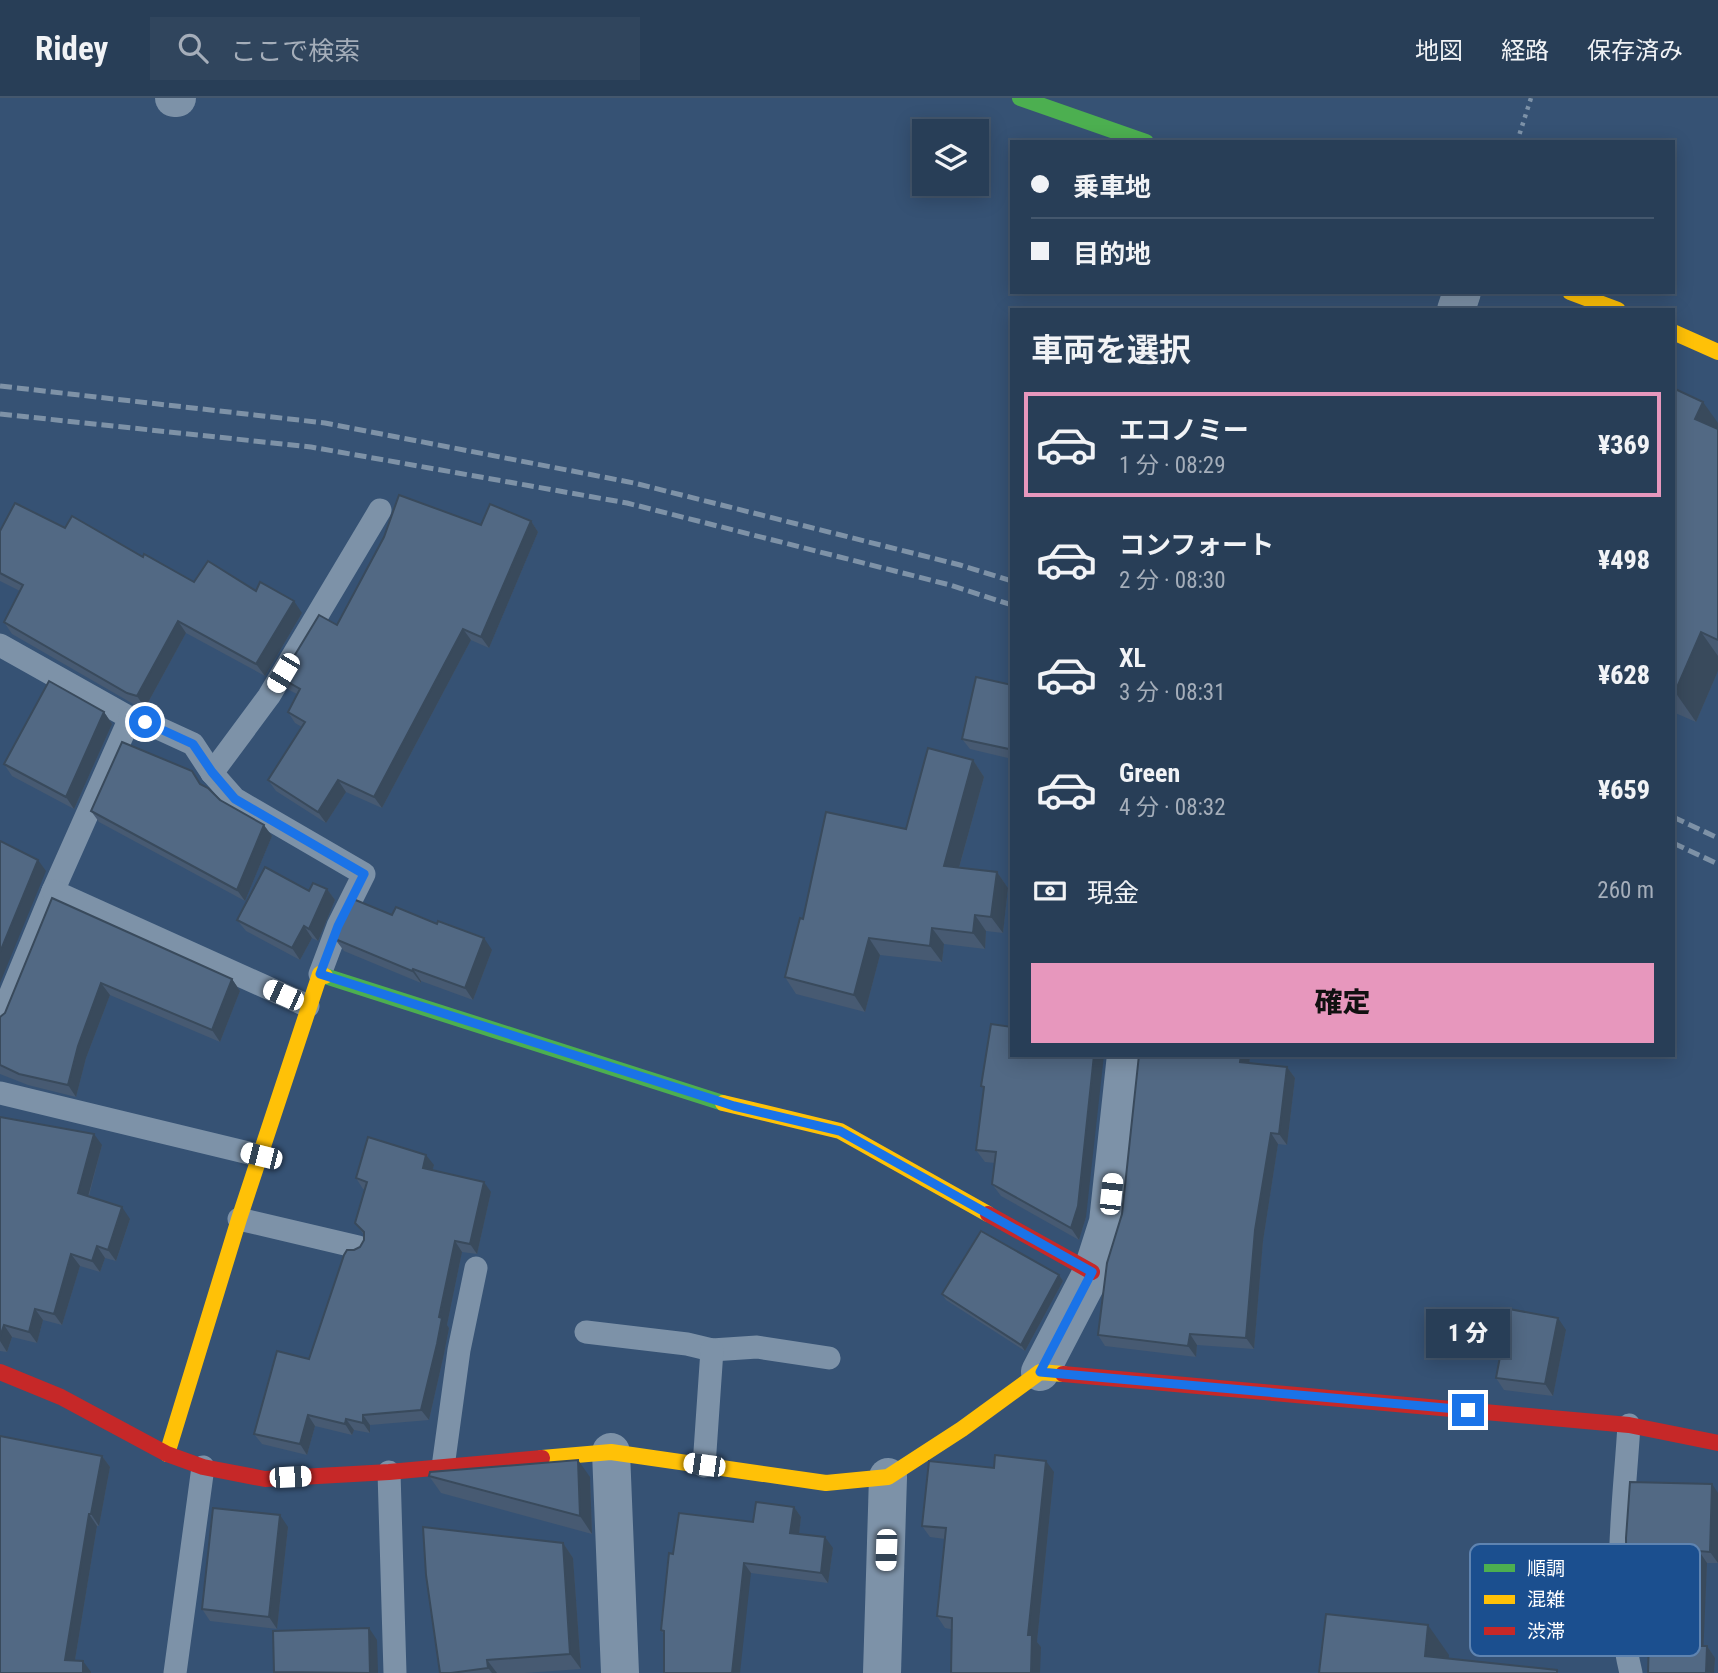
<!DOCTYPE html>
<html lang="ja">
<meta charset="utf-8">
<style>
:root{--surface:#283e57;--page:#30455d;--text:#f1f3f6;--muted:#a5aeba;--line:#44576d;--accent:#e797bd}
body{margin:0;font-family:"Roboto Condensed","Noto Sans JP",sans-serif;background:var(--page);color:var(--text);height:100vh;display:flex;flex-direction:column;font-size:26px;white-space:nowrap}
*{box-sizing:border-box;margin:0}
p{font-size:23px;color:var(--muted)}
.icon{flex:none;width:38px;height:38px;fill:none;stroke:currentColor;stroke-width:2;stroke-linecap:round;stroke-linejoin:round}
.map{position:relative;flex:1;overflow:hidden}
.panel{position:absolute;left:1010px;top:210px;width:665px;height:749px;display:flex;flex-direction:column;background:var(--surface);border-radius:0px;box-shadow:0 4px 18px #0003,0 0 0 2px var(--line)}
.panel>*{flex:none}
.banner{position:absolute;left:1010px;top:42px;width:665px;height:154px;border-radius:0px;box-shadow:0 4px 18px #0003,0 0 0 2px var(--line);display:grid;align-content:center;height:154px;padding:0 21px;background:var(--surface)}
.buttons{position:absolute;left:912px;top:21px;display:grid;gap:14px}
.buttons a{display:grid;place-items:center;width:77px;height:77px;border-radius:0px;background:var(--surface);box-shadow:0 4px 18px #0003,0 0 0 2px var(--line);font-size:35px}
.end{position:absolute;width:32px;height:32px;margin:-16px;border:9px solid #1a73e8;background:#fff;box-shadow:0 0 0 4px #fff}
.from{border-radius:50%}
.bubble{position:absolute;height:49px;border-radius:0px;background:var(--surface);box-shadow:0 4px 18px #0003,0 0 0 2px var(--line);font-size:23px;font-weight:800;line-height:49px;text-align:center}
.car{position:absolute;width:21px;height:42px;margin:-21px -10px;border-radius:9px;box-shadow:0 0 5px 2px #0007;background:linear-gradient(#fff 24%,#345 0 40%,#fff 0 76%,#345 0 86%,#fff 0)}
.banner b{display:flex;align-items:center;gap:24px;height:66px;font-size:26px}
.banner b+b{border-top:2px solid var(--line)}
.banner i{width:18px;height:18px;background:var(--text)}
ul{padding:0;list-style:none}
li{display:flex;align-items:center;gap:21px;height:105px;margin:0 14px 10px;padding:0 7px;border:4px solid transparent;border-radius:0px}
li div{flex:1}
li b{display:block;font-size:26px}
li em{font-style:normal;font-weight:800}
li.on{border-color:var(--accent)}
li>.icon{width:63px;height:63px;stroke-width:1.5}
h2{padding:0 21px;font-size:32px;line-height:84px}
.pay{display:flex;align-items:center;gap:18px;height:77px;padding:0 21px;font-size:26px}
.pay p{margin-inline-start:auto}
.action{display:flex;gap:14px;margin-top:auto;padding:14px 21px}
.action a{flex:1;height:80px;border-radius:0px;background:var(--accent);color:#111;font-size:28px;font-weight:800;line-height:80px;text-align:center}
header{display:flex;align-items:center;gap:42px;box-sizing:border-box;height:98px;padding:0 35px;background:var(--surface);border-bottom:2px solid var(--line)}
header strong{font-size:33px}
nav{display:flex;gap:38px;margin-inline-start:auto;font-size:24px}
.search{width:490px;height:63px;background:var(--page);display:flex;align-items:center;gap:18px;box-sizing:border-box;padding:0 24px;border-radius:0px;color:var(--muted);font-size:26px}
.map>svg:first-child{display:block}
</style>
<header>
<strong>Ridey</strong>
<div class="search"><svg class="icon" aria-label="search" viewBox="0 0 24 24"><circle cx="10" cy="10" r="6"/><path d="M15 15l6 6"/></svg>ここで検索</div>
<nav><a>地図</a><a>経路</a><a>保存済み</a></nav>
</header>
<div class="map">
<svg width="1718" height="1575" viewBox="0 0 1718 1575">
<rect width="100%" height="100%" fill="#365274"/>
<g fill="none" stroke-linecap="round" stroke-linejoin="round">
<polyline stroke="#7d92a8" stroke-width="4.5" stroke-dasharray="3.5 5" stroke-linecap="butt" points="1517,44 1531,0"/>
<g stroke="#7d92a8" stroke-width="23">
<polyline points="0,547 130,620 53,793 0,921"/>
<polyline points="130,620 145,624 193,646 212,675 235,701 364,776 338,828 320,876"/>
<polyline points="212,675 269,598 380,412"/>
<polyline points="53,793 308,908"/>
<polyline points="0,995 261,1058"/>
<polyline points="239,1121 358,1149"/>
<polyline points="586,1234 687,1246 712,1252 757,1249 829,1260"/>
<path d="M 1629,1327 C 1624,1409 1611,1494 1631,1575"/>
<polyline points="704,1368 712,1252"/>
<polyline points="443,1369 459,1252 476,1170"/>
<polyline points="389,1374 395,1575"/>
<polyline points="175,1575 203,1369"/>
</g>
<g stroke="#7d92a8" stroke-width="38">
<polyline points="174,0 177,0"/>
<polyline points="1456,212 1462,194"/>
<polyline points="1040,1274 1092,1174 1108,1124 1126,957"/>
<polyline points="611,1354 620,1575"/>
<polyline points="882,1575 888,1379"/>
</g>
<g stroke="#4caf50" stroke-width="16">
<polyline points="1020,0 1146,44"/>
<polyline points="325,878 723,1005"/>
</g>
<g stroke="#ffc107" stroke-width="16">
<polyline points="1570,194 1618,212"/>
<polyline points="1673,234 1718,254"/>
<polyline points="723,1005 840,1033 988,1116"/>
<polyline points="167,1356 239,1121 320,876 325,878"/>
<polyline points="542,1360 611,1354 826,1385 888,1379 962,1331 1040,1274 1063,1276"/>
</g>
<g stroke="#c62828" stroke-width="16">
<polyline points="988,1116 1092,1174"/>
<polyline points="0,1274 61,1299 167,1356 203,1369 265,1381 389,1374 542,1360"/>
<polyline points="1063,1276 1629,1327 1718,1345"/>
</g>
<g stroke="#7e92a7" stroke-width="5" stroke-dasharray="12 5" stroke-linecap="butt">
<polyline points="0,288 325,325 634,385 960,467 1012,483"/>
<polyline points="0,316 311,349 627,405 950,487 1012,507"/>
<polyline points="1673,719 1718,740"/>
<polyline points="1673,745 1718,766"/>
</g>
</g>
<g fill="#475a72">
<polygon points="1673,290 1718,325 1718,573 1696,624 1673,614"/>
<polygon points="531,423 538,434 489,550 471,542 382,710 346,694 326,725 276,693 268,682 302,629 295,625 288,614 297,596 289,592 281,580 337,527 481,427"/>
<polygon points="65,430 143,459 194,484 256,493 302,515 265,578 186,535 145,610 135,607 12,536 4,524 20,493 0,483 0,433"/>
<polygon points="1012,587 1012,661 970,651 962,641"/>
<polygon points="104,614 112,626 74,711 12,678 4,666"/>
<polygon points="973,662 984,679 959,770 997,774 1008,790 1003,835 986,833 985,851 944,846 942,864 880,857 865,914 796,896 785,879 803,821 906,731"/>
<polygon points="201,686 220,702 272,738 245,803 99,724 91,713"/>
<polygon points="327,791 335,802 318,843 312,840 300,862 246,833 237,822 309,793"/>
<polygon points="52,800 232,881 240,893 220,944 110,897 86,960 76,999 28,987 0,976 0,919 5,915"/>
<polygon points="392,817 492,852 473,902 421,883 421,885 344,853 335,841"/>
<polygon points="1012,929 1086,1119 1079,1142 1001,1098 992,1086 995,1065 985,1064 976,1052 984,992 981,988"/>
<polygon points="1250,959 1249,965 1287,969 1295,980 1287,1047 1278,1046 1263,1143 1254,1251 1197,1247 1196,1259 1105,1248 1098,1237"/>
<polygon points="0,1019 102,1047 89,1098 130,1121 116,1163 105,1160 100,1174 80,1168 62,1227 43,1222 37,1245 12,1239 7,1254 0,1253"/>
<polygon points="434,1067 432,1072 491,1094 477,1156 462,1154 447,1227 449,1230 444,1256 429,1322 370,1327 370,1335 354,1332 352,1337 315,1328 307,1357 262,1346 254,1336 309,1261 354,1152 360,1149 364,1142 364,1137 355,1125 365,1091 363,1091 356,1080"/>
<polygon points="1059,1177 1063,1183 1025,1253 946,1202 942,1196"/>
<polygon points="1566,1232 1553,1298 1504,1292 1496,1280"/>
<polygon points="102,1358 110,1369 99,1428 97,1428 75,1562 91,1575 0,1575"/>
<polygon points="994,1370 1054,1374 1037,1544 1041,1549 945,1530 937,1518 945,1441 930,1439 922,1428"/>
<polygon points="429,1378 590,1379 592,1436 441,1395"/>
<polygon points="1718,1395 1718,1465 1707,1465 1703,1548 1707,1548 1715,1560 1714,1575 1648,1575 1650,1514 1636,1514 1627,1502"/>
<polygon points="794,1409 801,1419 799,1436 833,1450 828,1485 751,1475 664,1537 661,1532 673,1456"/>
<polygon points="288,1429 277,1531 210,1523 202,1511"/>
<polygon points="563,1445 573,1460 581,1571 525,1575 440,1575"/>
</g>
<g fill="#394a5c">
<polygon points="1703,304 1718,325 1718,347 1695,321"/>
<polygon points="531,423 538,434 489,550 481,539"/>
<polygon points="294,503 302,515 265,578 256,566"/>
<polygon points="178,523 186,535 145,610 137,598"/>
<polygon points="463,531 471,542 382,710 374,699"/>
<polygon points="1701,534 1718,558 1718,573 1696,624 1675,594"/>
<polygon points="104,614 112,626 74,711 66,699"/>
<polygon points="973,662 984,679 955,784 944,768"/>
<polygon points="338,682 346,694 326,725 318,714"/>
<polygon points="264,727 272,738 245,803 237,792"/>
<polygon points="38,762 46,773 0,885 0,854"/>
<polygon points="997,774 1008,790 1003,835 991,819"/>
<polygon points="327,791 335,802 318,843 309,831"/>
<polygon points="975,817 986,833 985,851 973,835"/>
<polygon points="304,828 312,840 300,862 292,850"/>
<polygon points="932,830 944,846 942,864 930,848"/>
<polygon points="484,840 492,852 473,902 465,890"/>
<polygon points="869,840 880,857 865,914 854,897"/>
<polygon points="413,871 421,883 421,885 412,873"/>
<polygon points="232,881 240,893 220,944 212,932"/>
<polygon points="101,885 110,897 86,960 76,999 68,987 78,948"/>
<polygon points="1094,957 1104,957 1086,1119 1079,1142 1071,1130"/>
<polygon points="1241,957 1248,957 1250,959 1248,974 1240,964"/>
<polygon points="1287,969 1295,980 1287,1047 1279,1036"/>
<polygon points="1271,1035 1278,1046 1263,1143 1254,1251 1246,1240 1255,1132"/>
<polygon points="94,1036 102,1047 86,1106 78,1095"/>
<polygon points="426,1057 434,1067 430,1080 423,1070"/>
<polygon points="484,1084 491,1094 477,1156 470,1146"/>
<polygon points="122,1109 130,1121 116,1163 108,1152"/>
<polygon points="455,1143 462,1154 447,1227 449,1230 444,1256 429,1322 421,1312"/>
<polygon points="97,1148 105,1160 100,1174 92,1163"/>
<polygon points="71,1156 80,1168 62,1227 54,1216"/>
<polygon points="1059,1177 1063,1183 1025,1253 1021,1247"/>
<polygon points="35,1211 43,1222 37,1245 29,1234"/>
<polygon points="1558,1220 1566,1232 1553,1298 1545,1286"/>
<polygon points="4,1227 12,1239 7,1254 0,1243 0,1239"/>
<polygon points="1190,1236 1197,1247 1196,1259 1188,1248"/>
<polygon points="308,1317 315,1328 307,1357 300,1346"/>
<polygon points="363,1317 370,1327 370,1335 363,1325"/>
<polygon points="346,1321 354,1332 352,1337 345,1326"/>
<polygon points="102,1358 110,1369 99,1428 91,1416"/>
<polygon points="578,1362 590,1379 592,1436 580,1418"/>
<polygon points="1046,1363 1054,1374 1037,1544 1041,1549 1040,1575 1031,1575 1028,1537"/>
<polygon points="1712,1386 1718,1395 1718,1465 1710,1454"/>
<polygon points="794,1409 801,1419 798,1445 790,1435"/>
<polygon points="89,1416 97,1428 73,1574 65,1562"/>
<polygon points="280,1417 288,1429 277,1531 269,1519"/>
<polygon points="825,1439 833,1450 828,1485 821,1475"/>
<polygon points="563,1445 573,1460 581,1571 570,1556"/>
<polygon points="1699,1453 1707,1465 1703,1560 1694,1548"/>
<polygon points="744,1465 751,1475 740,1575 732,1575"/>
<polygon points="1428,1527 1449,1557 1447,1575 1425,1558"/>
<polygon points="369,1530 377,1542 378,1575 370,1575"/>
<polygon points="1707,1548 1715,1560 1714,1575 1706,1575"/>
<polygon points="487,1562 497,1575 492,1575 488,1570"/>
<polygon points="83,1563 91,1574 91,1575 83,1575"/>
</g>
<g fill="#526984" stroke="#394a5c" stroke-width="2">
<polygon points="1673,290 1703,304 1695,321 1718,331 1718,542 1701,534 1675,594 1673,593"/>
<polygon points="399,397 481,427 490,406 531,423 481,539 463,531 374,699 338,682 318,714 268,682 305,624 288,614 300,591 281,580 319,517 337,527 384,439"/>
<polygon points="15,405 65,430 72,418 143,459 144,456 194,484 208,463 256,493 260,484 294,503 256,566 178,523 137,598 127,595 4,524 23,487 0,475 0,433"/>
<polygon points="976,579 1012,587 1012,645 1009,651 962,641"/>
<polygon points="49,583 104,614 66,699 4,666"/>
<polygon points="122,644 192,673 200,686 208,690 220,702 264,727 237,792 91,713"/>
<polygon points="928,650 973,662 944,768 997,774 991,819 975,817 973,835 932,830 930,848 869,840 854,897 785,879 800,820 803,821 826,714 906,731"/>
<polygon points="0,743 38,762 0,854"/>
<polygon points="265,769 309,793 313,785 327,791 309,831 304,828 292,850 237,822"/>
<polygon points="52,800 232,881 212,932 101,885 78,948 68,987 19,976 0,967 0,919 5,915"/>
<polygon points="353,801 392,817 396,809 437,826 438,823 484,840 465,890 413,871 412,873 335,841"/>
<polygon points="991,926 1012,929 1012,957 1094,957 1078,1108 1071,1130 992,1086 996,1054 976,1052 984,989 981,988"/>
<polygon points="1139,957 1241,957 1240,964 1287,969 1279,1036 1271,1035 1255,1132 1246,1240 1190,1236 1188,1248 1098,1237 1107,1165 1122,1116"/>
<polygon points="0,1019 94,1036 78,1095 122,1109 108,1152 97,1148 92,1163 71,1156 54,1216 35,1211 29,1234 4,1227 0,1239"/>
<polygon points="368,1039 426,1057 423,1070 484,1084 470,1146 455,1143 439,1219 442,1220 437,1246 421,1312 363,1317 363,1325 346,1321 345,1326 308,1317 300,1346 254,1336 277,1253 309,1261 344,1157 347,1152 354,1152 360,1149 364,1142 364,1134 355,1125 367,1084 356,1080"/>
<polygon points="981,1133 1059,1177 1021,1247 942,1196"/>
<polygon points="1509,1211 1558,1220 1545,1286 1496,1280"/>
<polygon points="0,1338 102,1358 91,1416 89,1416 65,1562 83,1563 83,1575 0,1575"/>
<polygon points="995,1357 1046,1363 1028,1537 1032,1537 1031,1575 951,1575 952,1520 937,1518 946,1430 922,1428 929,1363 994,1370"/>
<polygon points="578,1362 580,1418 429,1378 430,1374"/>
<polygon points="1630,1384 1712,1386 1710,1454 1699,1453 1694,1548 1707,1548 1706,1575 1648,1575 1650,1503 1627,1502 1626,1440"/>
<polygon points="756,1404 794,1409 790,1435 825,1439 821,1475 744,1465 732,1575 664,1575 664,1533 661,1532 669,1455 673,1456 679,1415 753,1424"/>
<polygon points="213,1410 280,1417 269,1519 202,1511"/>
<polygon points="423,1429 563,1445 570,1556 487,1562 488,1570 451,1575 440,1575 426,1477"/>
<polygon points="1326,1516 1428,1527 1425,1558 1557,1572 1557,1575 1319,1575"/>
<polygon points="369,1530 370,1575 274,1574 273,1533"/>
</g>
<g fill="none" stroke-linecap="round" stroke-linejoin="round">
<polyline stroke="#1a73e8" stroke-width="9" points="145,624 193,646 212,674 235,701 364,776 338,828 320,876 734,1008 840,1033 1092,1174 1040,1274 1468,1312"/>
</g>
<rect x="1470" y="1446" width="230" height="112" rx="10" fill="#1b4f8f" stroke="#5f84b1" stroke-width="2"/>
<rect x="1484" y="1466" width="31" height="8" fill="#4caf50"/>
<rect x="1484" y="1497" width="31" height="9" fill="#ffc107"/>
<rect x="1484" y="1529" width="31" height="8" fill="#c62828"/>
<g font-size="19" fill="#fff">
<text x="1527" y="1477">順調</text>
<text x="1527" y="1508">混雑</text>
<text x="1527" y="1540">渋滞</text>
</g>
</svg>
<div class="buttons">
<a><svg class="icon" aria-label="layers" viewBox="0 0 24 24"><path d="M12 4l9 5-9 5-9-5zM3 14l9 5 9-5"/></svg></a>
</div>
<i class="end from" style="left:145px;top:624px"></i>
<i class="end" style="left:1468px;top:1312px"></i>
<div class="bubble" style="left:1426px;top:1211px;width:84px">1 分</div>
<i class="car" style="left:283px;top:575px;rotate:211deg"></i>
<i class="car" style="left:283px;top:897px;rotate:294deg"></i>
<i class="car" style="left:261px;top:1058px;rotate:284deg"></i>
<i class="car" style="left:1111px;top:1096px;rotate:6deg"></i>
<i class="car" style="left:704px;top:1367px;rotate:278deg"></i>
<i class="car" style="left:290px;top:1379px;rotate:87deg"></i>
<i class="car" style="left:886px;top:1452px;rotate:182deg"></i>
<div class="banner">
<b><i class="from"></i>乗車地</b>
<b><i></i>目的地</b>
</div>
<section class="panel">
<h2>車両を選択</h2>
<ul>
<li class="on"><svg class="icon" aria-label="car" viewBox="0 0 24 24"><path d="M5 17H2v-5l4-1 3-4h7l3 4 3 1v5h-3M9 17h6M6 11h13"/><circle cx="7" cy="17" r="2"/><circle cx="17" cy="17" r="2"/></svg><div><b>エコノミー</b><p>1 分 · 08:29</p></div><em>¥369</em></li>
<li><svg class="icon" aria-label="car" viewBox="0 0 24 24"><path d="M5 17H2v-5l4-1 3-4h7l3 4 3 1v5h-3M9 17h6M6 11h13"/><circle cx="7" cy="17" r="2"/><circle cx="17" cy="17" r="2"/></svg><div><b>コンフォート</b><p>2 分 · 08:30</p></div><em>¥498</em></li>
<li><svg class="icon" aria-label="car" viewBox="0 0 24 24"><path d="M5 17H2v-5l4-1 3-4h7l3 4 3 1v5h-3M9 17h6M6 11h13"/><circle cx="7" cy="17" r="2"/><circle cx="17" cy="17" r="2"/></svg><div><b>XL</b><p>3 分 · 08:31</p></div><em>¥628</em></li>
<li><svg class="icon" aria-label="car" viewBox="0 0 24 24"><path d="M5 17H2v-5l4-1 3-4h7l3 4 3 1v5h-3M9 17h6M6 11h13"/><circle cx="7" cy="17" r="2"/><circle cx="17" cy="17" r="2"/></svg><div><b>Green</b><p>4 分 · 08:32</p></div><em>¥659</em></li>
</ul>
<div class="pay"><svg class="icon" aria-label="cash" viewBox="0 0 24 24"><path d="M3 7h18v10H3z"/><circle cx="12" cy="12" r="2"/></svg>現金<p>260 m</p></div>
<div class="action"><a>確定</a></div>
</section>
</div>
